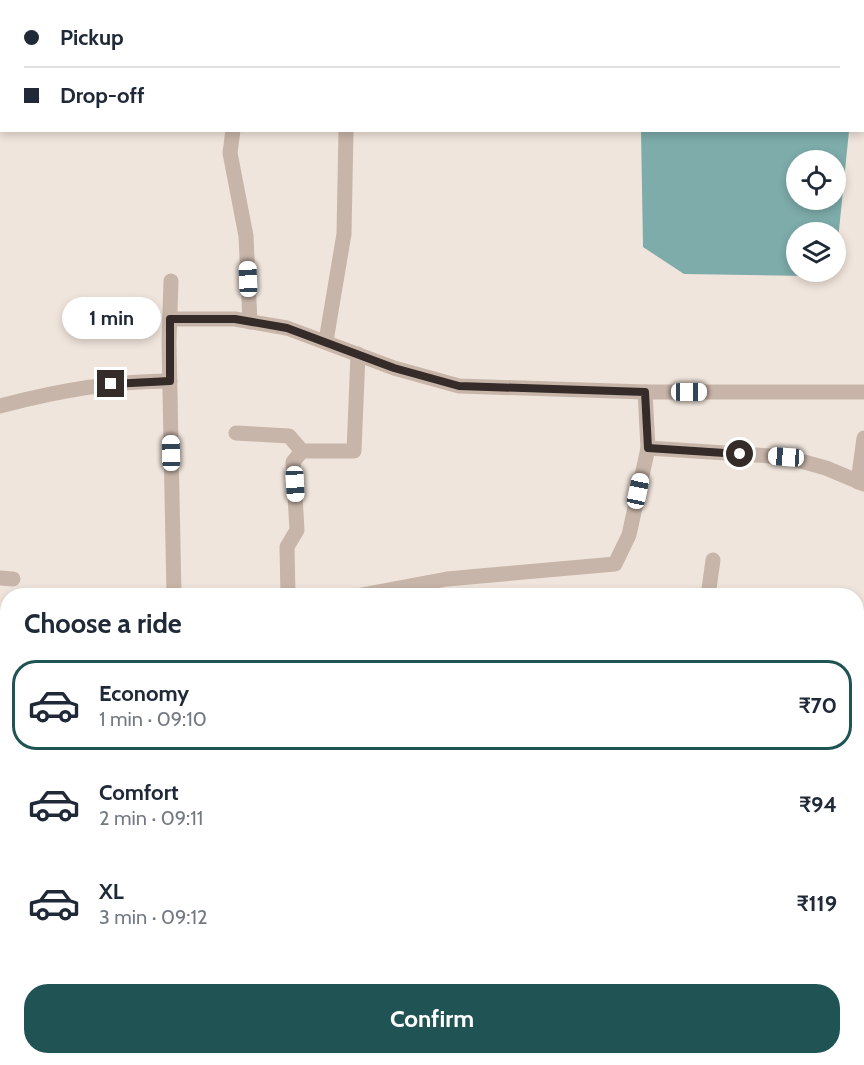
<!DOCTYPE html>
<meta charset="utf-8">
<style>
:root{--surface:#fff;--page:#f6f6f7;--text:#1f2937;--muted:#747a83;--line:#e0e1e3;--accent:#205454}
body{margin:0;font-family:Cabin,sans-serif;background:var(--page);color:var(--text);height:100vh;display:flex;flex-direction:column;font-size:22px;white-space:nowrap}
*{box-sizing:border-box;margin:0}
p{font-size:20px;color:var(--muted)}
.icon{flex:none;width:33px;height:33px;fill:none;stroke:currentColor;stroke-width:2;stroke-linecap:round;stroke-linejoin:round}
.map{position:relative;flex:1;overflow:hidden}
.panel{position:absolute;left:0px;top:588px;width:864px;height:477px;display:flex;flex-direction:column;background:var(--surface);border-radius:24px 24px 0 0;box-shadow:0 3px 9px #0003}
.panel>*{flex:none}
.top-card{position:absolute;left:0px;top:0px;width:864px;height:132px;box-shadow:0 3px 9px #0003;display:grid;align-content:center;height:132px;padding:0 24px;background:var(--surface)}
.controls{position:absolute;left:786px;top:150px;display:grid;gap:12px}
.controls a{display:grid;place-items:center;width:60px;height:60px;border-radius:50%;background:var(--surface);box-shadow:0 3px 9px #0003;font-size:30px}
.end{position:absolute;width:27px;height:27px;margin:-14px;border:8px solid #352b28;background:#fff;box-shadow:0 0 0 3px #fff}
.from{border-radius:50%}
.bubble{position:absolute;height:42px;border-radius:21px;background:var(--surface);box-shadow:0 3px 9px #0003;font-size:20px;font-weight:700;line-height:42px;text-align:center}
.car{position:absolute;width:18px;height:36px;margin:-18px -9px;border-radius:8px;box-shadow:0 0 4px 2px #0007;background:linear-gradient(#fff 24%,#345 0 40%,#fff 0 76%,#345 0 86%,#fff 0)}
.top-card b{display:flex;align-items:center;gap:21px;height:57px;font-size:22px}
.top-card b+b{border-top:2px solid var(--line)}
.top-card i{width:15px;height:15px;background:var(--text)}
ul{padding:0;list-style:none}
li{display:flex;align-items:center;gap:18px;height:90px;margin:0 12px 9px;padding:0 12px;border:3px solid transparent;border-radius:24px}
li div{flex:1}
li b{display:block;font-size:22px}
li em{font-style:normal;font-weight:700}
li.on{border-color:var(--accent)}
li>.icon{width:54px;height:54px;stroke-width:1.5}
h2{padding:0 24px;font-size:27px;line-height:72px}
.primary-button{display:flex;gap:12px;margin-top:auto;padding:12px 24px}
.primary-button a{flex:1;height:69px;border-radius:24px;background:var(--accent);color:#fff;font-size:24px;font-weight:700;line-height:69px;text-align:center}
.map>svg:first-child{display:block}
</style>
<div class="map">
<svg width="864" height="1065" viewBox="0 0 864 1065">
<rect width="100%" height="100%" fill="#f0e5dc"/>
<g fill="#7dacaa" fill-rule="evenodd">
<polygon points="514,0 842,0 842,1 515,2"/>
<path d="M 641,131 L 849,131 L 837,250 L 836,232 L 796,232 L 796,272 L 811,272 L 807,276 L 684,274 L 643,247 ZM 796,160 L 836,160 L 836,200 L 796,200 Z"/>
</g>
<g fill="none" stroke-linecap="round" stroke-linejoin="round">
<g stroke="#c8b5a9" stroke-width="15">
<polyline points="252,2 252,0"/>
<polyline points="357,2 358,0"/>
<polyline points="233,130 230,153 246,236 250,322"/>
<polyline points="171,281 169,342 174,596"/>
<polyline points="170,319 235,319 287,328 394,368 459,386 645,392 864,392"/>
<polyline points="326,341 344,234 346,130"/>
<path d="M 0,406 C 56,391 112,381 170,381"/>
<polyline points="236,433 289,436 302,451 354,451 358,354"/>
<polyline points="648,448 786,457 826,468 864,484"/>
<polyline points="858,482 864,438"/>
<polyline points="0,578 13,579"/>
<polyline points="288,596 287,547 297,530 293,462 302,451"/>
<polyline points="356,596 447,579 615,564 629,535 648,448 645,392"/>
<polyline points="708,596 713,560"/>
<polyline points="856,736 864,716"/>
<polyline points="0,739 8,735"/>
<polyline points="856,831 864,830"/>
<polyline points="856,916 864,921"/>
<polyline points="0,978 8,977"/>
<polyline points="856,1000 864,997"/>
<polyline points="91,1058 91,1065"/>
<polyline points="546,1058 547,1065"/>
<polyline points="379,1065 380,1058"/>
<polyline points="607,1065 612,1058"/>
<polyline points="786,1065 786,1058"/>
</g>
</g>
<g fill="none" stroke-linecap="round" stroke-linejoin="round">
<polyline stroke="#352b28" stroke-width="8" points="111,384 170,381 170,319 235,319 287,328 394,368 459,386 645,392 648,448 740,454"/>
</g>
</svg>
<div class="controls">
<a><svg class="icon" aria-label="locate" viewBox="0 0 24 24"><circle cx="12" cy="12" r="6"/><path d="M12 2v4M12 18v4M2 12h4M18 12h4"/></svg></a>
<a><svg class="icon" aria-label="layers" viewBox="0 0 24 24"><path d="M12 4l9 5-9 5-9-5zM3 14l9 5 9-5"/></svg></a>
</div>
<i class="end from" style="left:740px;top:454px"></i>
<i class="end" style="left:111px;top:384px"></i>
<div class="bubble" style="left:62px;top:297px;width:99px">1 min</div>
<i class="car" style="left:248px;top:279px;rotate:358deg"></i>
<i class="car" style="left:689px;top:392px;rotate:90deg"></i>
<i class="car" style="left:171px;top:453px;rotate:359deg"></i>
<i class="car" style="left:786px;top:457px;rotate:274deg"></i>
<i class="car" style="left:295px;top:484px;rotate:177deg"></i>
<i class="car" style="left:638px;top:491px;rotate:12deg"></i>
<div class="top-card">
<b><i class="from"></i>Pickup</b>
<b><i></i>Drop-off</b>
</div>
<section class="panel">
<h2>Choose a ride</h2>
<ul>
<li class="on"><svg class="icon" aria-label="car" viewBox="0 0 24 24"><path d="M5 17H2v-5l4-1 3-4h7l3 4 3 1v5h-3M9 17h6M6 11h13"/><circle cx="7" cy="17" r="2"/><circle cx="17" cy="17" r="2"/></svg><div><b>Economy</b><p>1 min · 09:10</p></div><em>₹70</em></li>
<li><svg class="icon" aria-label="car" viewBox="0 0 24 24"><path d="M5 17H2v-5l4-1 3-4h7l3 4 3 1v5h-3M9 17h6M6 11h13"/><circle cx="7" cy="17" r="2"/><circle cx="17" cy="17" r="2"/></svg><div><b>Comfort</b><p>2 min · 09:11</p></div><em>₹94</em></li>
<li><svg class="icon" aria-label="car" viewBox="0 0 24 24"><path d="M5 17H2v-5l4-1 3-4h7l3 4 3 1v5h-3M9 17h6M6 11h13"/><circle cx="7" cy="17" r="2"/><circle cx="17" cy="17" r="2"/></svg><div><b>XL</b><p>3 min · 09:12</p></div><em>₹119</em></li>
</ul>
<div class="primary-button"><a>Confirm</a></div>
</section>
</div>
